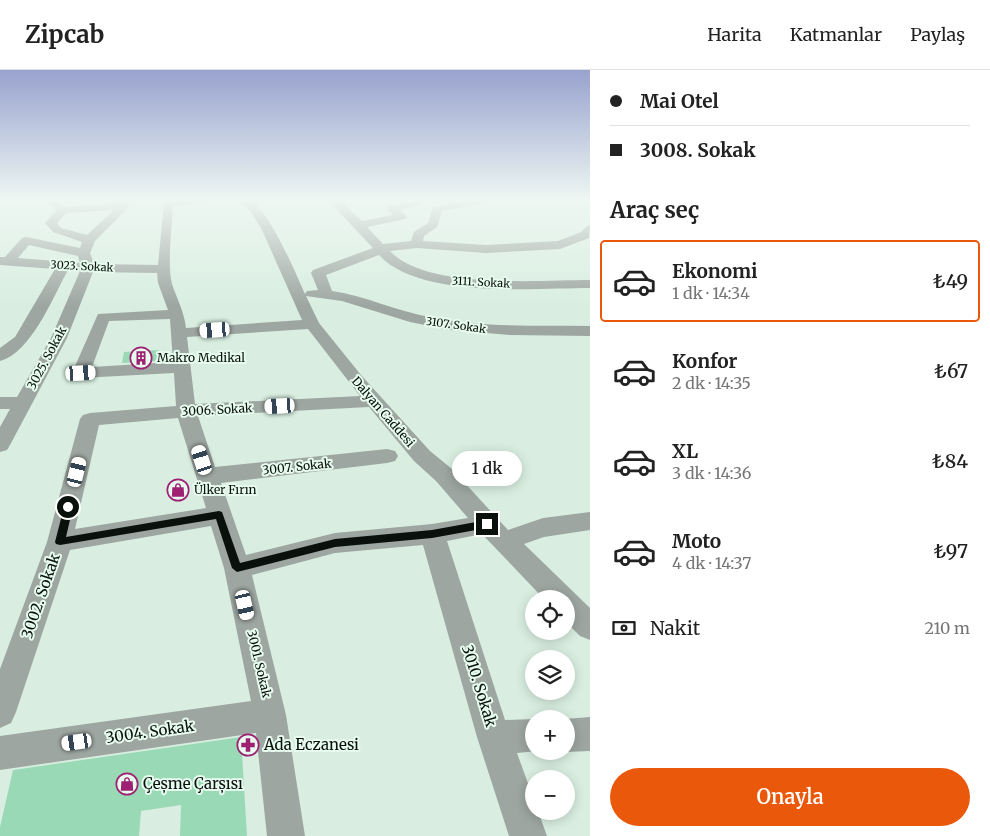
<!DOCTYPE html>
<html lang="tr">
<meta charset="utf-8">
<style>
:root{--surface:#fff;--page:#f6f6f6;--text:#222;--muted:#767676;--line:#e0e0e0;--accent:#ea580c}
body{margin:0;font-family:Merriweather,serif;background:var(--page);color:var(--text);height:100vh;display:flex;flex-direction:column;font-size:19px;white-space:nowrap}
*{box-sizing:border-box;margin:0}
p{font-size:16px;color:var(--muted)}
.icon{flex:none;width:28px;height:28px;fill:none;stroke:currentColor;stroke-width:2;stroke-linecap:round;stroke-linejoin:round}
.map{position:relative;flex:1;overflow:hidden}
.sheet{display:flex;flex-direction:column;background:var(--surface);width:400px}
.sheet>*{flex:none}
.top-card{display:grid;align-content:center;height:110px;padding:0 20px;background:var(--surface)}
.tools{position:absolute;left:525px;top:520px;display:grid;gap:10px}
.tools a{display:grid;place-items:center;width:50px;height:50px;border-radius:50%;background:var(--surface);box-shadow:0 2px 12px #0003;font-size:25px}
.end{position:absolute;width:22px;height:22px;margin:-11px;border:6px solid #0a110d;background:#fff;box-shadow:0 0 0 2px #fff}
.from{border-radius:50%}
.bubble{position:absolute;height:35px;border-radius:18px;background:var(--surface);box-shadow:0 2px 12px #0003;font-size:16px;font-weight:600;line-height:35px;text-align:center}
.car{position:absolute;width:15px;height:30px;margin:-15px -8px;border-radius:6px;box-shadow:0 0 4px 1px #0007;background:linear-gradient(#fff 24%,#345 0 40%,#fff 0 76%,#345 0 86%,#fff 0)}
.top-card b{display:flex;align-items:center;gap:18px;height:48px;font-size:19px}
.top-card b+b{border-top:1px solid var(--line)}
.top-card i{width:12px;height:12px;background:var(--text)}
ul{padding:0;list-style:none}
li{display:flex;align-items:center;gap:15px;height:82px;margin:0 10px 8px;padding:0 10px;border:2px solid transparent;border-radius:5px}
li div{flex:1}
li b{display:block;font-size:19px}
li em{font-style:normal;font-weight:600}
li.selected{border-color:var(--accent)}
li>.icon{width:45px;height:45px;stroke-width:1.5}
h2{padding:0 20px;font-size:22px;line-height:60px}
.pay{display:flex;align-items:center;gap:12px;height:55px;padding:0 20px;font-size:19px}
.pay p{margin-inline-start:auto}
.cta{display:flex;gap:10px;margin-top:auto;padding:10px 20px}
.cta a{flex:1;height:58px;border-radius:30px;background:var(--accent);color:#fff;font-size:20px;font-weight:600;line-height:58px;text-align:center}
header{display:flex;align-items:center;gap:30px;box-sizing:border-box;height:70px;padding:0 25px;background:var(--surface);border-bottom:1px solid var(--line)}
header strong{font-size:24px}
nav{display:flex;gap:28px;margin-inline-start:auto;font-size:18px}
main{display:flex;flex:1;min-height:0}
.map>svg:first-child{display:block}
</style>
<header>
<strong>Zipcab</strong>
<nav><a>Harita</a><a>Katmanlar</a><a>Paylaş</a></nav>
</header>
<main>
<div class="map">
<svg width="590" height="766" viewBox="0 0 590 766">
<rect width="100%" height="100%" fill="#d9eee1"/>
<g fill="#9ad9b5">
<polygon points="159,280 158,291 122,293 124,282"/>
<polygon points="241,667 247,766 180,766 181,735 141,741 139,766 0,766 0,757 13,700"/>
</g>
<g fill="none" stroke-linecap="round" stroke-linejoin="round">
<g fill="#9da6a1" fill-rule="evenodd">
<polygon points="0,129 6,129 0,132"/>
<path d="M 43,129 L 54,129 L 65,137 L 118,133 L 117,129 L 127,129 L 129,136 L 128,138 L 95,171 L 90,183 L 94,194 L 158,195 L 164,132 L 184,129 L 210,129 L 205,132 L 173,136 C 172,157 167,194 172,214 C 177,229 184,241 186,258 L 302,250 L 262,160 L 251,142 L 236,129 C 239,129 245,128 248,129 C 269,138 295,202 305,224 L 307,221 L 318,220 L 311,203 L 313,200 L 373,178 L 327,129 L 338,129 L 362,151 L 393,145 L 387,138 L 388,136 L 411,131 L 412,129 L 423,129 L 423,132 L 419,135 L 400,140 L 407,147 L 405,149 L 367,157 L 383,174 L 411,171 L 414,162 L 428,153 L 433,137 L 474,129 L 494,129 L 489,132 L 442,141 L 437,157 L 424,166 L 423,171 L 486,175 L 558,171 L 581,162 L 586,157 L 590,155 L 589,168 L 560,179 L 486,183 L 417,178 L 390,181 C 426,220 539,210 590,210 L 590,218 C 534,218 419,229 379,185 L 326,205 L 332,221 C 366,226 396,241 429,247 C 482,258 536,255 590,256 L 590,266 L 510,265 L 450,260 L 410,252 L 342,231 L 306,226 L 319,253 L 361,305 L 430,381 L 452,399 L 508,460 L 543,448 L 590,442 L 590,460 L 544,467 L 524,474 L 590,538 L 590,570 L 580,566 L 566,552 L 566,529 L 544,529 L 482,464 L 447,471 L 505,650 L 534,649 L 534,681 L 537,681 L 517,683 L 534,730 L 534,741 L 538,741 L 547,766 L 509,766 L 477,667 L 423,475 L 335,483 L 252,505 L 286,645 L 305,766 L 267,766 L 256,663 L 0,700 L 0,666 L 251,631 L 224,498 L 211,456 L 70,480 L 16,642 L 11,653 L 0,658 L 0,599 L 47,472 L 80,349 L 83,345 L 90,343 L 176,336 L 174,303 L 81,308 L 75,307 L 72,303 L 98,244 L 168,240 L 158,213 L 157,203 L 93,202 L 67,268 L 10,375 L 7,380 L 0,382 L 0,357 L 10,339 L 0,339 L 0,327 L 17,327 L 51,268 L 80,201 L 68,200 C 53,227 31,283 0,291 L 0,278 L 15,267 L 55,199 L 0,195 L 0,187 L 5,187 L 22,168 L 26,167 L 80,178 L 82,172 L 53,162 L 45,153 L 57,140 ZM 114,140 L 87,165 L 61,158 L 57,153 L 66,143 ZM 29,175 L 78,186 L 80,193 L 18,188 ZM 170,249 L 173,292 L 92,297 L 109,251 ZM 308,259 L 360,326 L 195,334 L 187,267 ZM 369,337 L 414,391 L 436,411 L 468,448 L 432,454 L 335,463 L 246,485 L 221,413 L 387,393 L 395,391 L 398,386 L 395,381 L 387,379 L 215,397 L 198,346 ZM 178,348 L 206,438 L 75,459 L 99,355 Z"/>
<polygon points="590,647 590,681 566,682 565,681 565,649"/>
</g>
</g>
<linearGradient id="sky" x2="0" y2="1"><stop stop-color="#98a2ce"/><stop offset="0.55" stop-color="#eef7f2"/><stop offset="1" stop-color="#eef7f2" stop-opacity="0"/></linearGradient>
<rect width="590" height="236" fill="url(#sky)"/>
<polygon fill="#0a110d" points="68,433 73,437 66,467 219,441 222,442 240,493 335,469 432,460 487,450 492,454 487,458 432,468 335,477 237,502 232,498 216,449 60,475 56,474 55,472 64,437"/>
<defs>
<g id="building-ring" transform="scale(1.125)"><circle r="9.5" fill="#e7fbef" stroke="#9f2073" stroke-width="1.5"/><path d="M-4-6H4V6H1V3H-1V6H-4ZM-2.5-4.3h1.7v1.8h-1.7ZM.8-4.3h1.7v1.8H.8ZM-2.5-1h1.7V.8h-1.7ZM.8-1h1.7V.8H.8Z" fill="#9f2073"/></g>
<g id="shop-ring" transform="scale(1.125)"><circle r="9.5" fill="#e7fbef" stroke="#9f2073" stroke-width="1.5"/><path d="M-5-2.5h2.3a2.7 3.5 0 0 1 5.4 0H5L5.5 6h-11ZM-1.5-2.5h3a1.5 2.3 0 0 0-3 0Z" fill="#9f2073"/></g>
<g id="pharmacy-ring" transform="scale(1.125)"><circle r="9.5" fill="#e7fbef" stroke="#9f2073" stroke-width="1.5"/><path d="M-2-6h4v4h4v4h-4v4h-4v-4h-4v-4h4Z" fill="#9f2073"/></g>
</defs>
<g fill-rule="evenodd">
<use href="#building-ring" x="141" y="288"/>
<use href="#shop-ring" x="178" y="420"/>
<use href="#pharmacy-ring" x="248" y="675"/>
<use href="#shop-ring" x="127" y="714"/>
</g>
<g text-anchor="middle" stroke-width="4" stroke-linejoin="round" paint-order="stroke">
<g font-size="11" fill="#0a110d" stroke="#e7fbef">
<text transform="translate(82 196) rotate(3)" y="4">3023. Sokak</text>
<text transform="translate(481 212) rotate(3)" y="4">3111. Sokak</text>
<text transform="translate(456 255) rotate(8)" y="4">3107. Sokak</text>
</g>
<g font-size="12" fill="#0a110d" stroke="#e7fbef">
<text transform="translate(47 288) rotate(-62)" y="4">3025. Sokak</text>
<text transform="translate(217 340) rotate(-3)" y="4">3006. Sokak</text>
<text transform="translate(383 342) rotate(49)" y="4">Dalyan Caddesi</text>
<text transform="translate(297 397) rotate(-6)" y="4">3007. Sokak</text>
<text transform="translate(259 594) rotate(77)" y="4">3001. Sokak</text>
</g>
<g font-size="12" fill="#0a110d" stroke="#e7fbef" text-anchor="start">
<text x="157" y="292">Makro Medikal</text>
<text x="194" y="424">Ülker Fırın</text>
</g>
<g font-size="15" fill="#0a110d" stroke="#e7fbef">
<text transform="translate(41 526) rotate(-71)" y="5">3002. Sokak</text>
<text transform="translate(479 616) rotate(73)" y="5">3010. Sokak</text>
<text transform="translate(150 662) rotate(-8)" y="5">3004. Sokak</text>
</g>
<g font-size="15" fill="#0a110d" stroke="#e7fbef" text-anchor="start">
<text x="264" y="680">Ada Eczanesi</text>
<text x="143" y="719">Çeșme Çarșısı</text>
</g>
</g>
</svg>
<div class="tools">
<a><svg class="icon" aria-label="locate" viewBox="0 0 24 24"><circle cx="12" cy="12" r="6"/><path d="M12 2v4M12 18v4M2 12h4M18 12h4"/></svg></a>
<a><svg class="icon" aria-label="layers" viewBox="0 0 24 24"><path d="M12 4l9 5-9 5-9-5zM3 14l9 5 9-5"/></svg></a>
<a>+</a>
<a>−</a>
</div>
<i class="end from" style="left:68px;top:437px"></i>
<i class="end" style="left:487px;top:454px"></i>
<div class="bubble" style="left:452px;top:381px;width:70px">1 dk</div>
<i class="car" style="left:215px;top:260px;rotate:266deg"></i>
<i class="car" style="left:81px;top:303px;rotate:87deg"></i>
<i class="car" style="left:280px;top:336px;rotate:267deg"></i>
<i class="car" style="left:202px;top:390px;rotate:342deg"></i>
<i class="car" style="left:77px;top:402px;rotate:14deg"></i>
<i class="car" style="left:245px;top:535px;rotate:167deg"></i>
<i class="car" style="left:77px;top:672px;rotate:262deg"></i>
</div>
<section class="sheet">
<div class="top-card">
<b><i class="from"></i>Mai Otel</b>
<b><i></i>3008. Sokak</b>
</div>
<h2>Araç seç</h2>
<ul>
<li class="selected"><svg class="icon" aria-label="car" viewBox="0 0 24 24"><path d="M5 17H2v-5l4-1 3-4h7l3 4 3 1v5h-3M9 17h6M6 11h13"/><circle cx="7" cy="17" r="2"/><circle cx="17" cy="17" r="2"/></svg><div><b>Ekonomi</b><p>1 dk · 14:34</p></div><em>₺49</em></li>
<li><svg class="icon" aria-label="car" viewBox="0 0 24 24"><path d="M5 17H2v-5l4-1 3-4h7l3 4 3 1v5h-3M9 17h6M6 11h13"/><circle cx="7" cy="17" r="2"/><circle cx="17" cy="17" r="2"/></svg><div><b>Konfor</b><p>2 dk · 14:35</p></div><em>₺67</em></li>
<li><svg class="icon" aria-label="car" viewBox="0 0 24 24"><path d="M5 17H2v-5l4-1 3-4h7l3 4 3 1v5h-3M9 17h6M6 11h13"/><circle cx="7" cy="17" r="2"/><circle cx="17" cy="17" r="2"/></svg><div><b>XL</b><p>3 dk · 14:36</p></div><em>₺84</em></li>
<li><svg class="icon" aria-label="car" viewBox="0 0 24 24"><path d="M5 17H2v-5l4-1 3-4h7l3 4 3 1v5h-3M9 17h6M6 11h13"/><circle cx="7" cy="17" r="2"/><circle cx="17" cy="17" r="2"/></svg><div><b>Moto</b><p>4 dk · 14:37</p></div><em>₺97</em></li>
</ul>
<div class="pay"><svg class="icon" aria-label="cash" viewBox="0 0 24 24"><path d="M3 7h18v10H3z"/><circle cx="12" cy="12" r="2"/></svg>Nakit<p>210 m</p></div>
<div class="cta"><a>Onayla</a></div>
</section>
</main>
